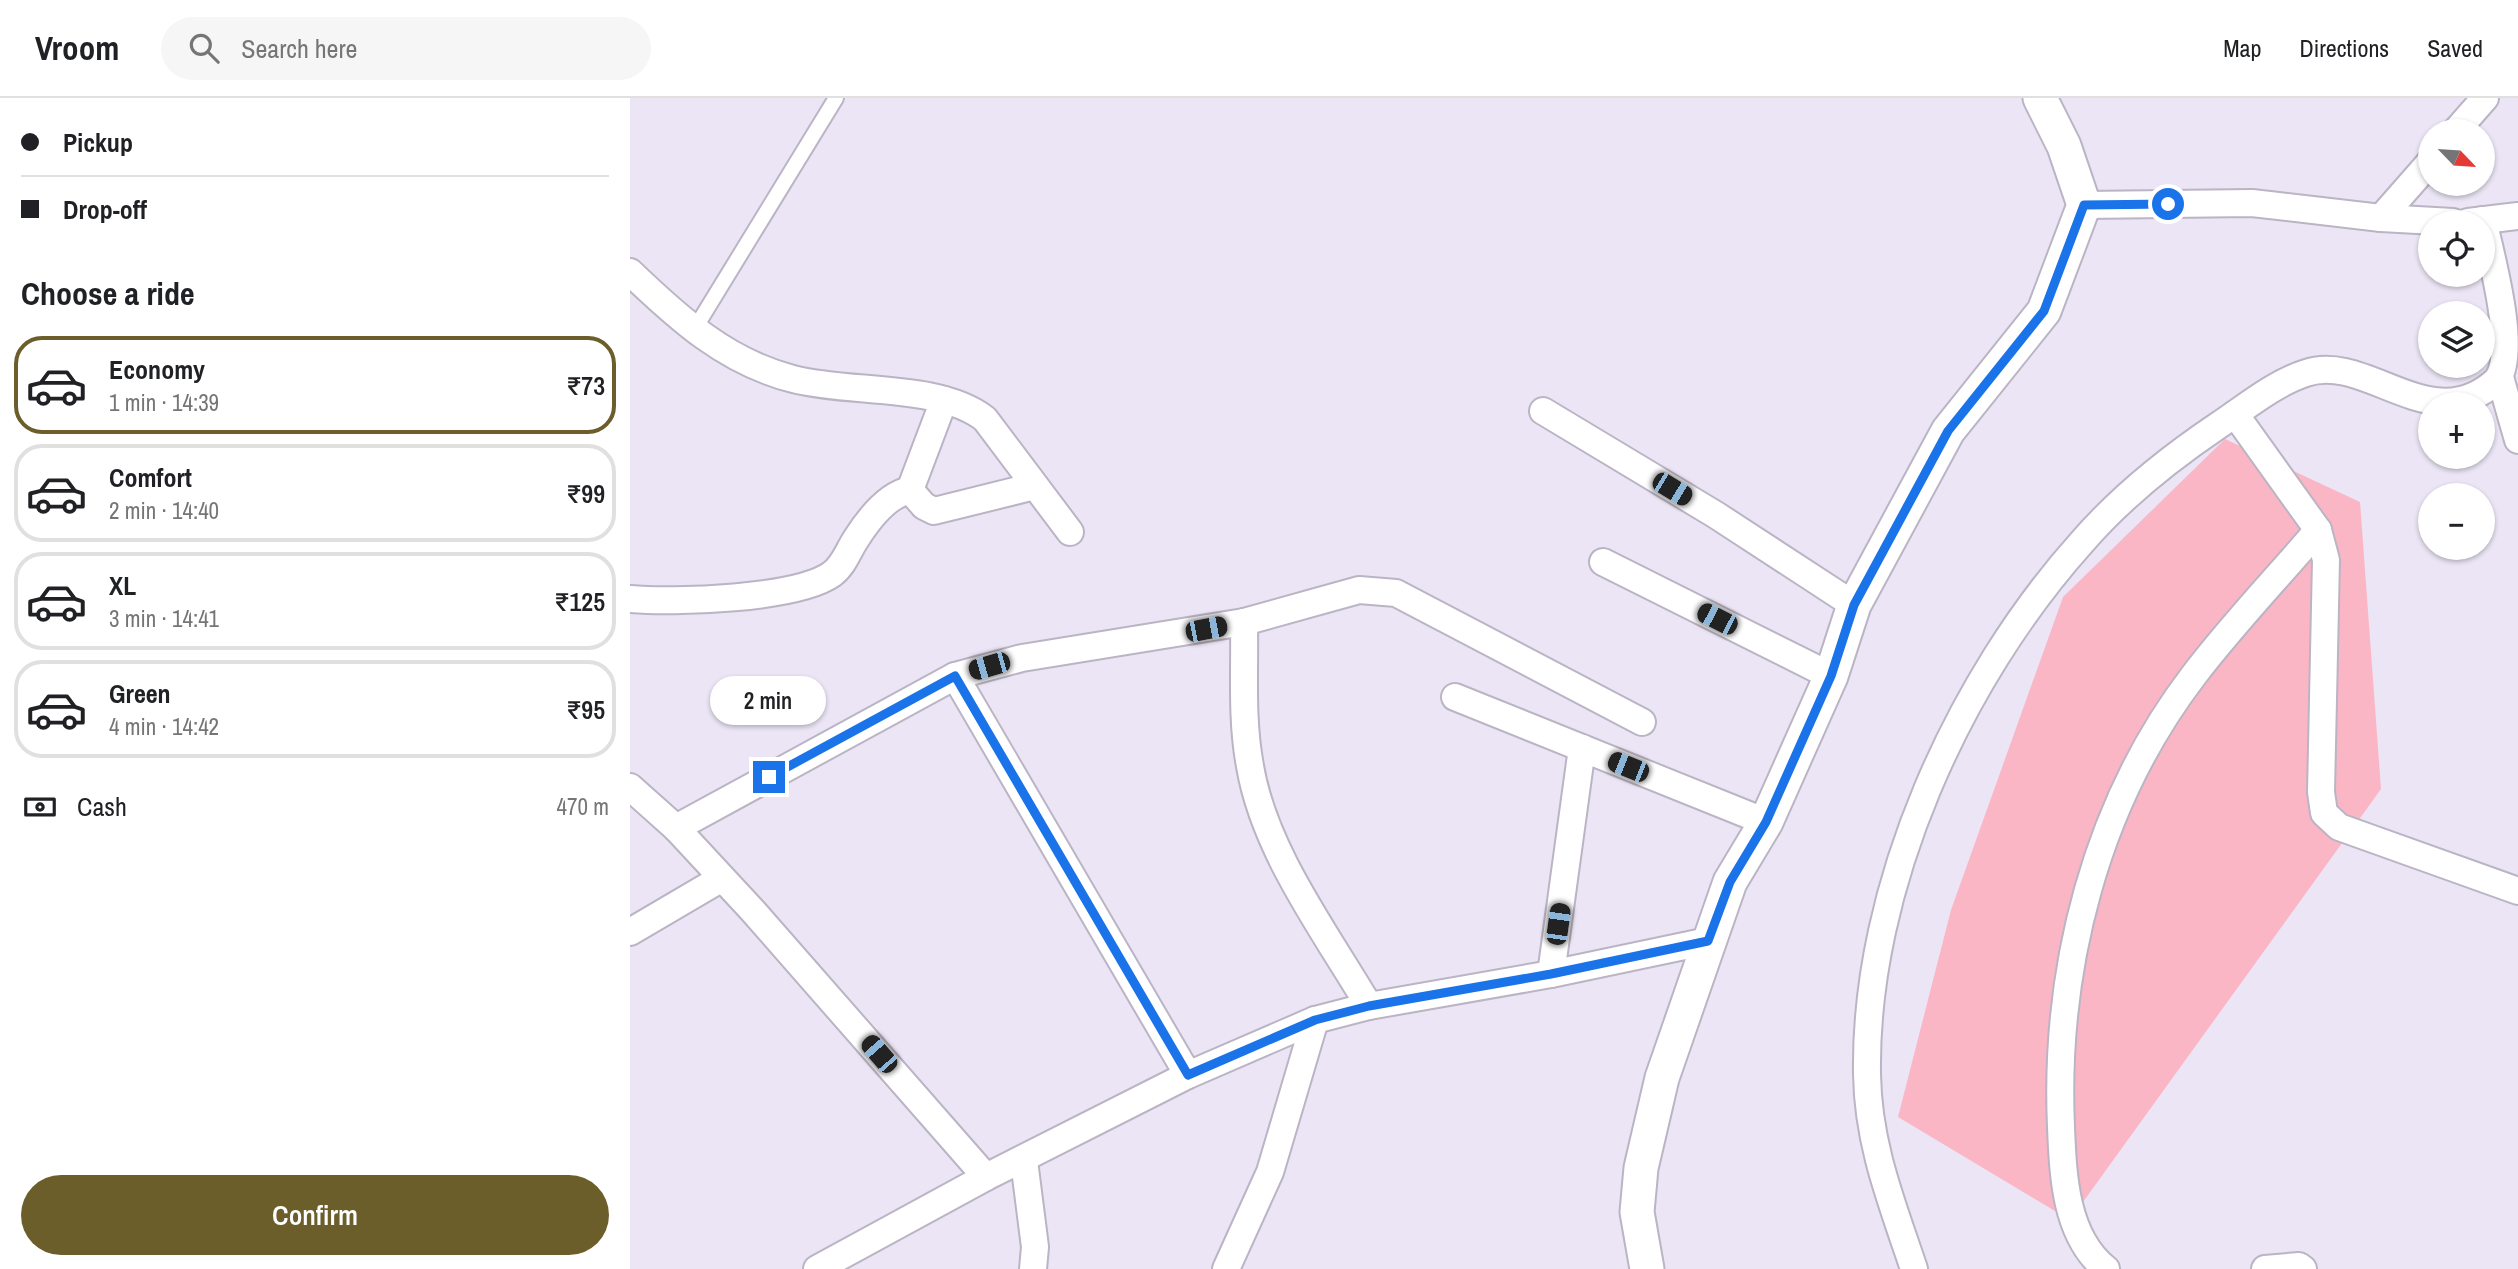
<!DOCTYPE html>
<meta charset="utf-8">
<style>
:root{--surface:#fff;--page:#f6f6f6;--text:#202124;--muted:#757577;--line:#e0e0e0;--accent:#6b5e2b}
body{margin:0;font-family:"Archivo Narrow",sans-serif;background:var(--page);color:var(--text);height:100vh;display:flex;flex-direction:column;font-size:26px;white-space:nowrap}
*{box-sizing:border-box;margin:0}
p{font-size:23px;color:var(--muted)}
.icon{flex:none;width:38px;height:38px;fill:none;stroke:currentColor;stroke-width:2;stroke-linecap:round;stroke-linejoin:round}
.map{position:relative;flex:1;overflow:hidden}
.sheet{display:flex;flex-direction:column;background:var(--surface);width:630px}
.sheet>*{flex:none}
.guide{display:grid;align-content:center;height:154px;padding:0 21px;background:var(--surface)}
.needle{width:46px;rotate:115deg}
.tools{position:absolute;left:1788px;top:21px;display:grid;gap:14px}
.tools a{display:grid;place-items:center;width:77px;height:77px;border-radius:50%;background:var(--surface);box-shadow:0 2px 5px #0004;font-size:35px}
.end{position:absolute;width:32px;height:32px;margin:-16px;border:9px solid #1a73e8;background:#fff;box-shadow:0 0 0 4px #fff}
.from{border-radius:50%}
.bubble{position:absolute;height:49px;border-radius:24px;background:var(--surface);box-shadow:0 2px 5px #0004;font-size:23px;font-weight:600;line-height:49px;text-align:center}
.car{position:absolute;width:21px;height:42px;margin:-21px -10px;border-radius:9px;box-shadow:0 0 5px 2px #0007;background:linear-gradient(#222 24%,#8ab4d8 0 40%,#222 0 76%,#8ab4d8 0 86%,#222 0)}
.guide b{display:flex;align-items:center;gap:24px;height:66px;font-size:26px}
.guide b+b{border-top:2px solid var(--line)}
.guide i{width:18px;height:18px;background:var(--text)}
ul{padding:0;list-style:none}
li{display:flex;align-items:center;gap:21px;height:98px;margin:0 14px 10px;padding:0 7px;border:4px solid var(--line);border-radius:28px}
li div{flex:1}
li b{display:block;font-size:26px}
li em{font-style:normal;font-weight:600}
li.selected{border-color:var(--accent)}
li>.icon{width:63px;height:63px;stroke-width:1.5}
h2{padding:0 21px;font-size:32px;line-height:84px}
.pay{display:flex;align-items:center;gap:18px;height:77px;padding:0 21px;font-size:26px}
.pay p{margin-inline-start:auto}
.primary-button{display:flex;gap:14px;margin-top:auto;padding:14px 21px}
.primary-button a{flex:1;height:80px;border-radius:42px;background:var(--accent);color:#fff;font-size:28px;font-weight:600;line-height:80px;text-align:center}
header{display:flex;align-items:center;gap:42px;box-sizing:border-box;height:98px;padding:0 35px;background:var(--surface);border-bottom:2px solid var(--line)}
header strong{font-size:33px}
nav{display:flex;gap:38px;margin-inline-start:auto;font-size:24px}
.search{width:490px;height:63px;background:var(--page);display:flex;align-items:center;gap:18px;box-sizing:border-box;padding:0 24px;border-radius:38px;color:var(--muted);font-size:26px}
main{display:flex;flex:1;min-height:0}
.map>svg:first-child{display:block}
</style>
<header>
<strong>Vroom</strong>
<div class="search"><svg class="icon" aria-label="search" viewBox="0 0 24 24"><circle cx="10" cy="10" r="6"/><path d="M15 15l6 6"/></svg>Search here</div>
<nav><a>Map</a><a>Directions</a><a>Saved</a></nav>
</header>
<main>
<section class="sheet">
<div class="guide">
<b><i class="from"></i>Pickup</b>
<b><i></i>Drop-off</b>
</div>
<h2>Choose a ride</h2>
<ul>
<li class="selected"><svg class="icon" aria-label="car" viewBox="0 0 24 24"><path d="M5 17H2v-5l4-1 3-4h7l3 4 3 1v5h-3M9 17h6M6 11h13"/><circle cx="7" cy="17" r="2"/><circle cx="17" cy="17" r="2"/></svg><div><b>Economy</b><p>1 min · 14:39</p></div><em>₹73</em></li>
<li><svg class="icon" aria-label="car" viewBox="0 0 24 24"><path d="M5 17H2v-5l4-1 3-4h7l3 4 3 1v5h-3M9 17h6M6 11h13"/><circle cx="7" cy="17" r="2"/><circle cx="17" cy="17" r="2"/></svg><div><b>Comfort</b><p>2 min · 14:40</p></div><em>₹99</em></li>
<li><svg class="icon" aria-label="car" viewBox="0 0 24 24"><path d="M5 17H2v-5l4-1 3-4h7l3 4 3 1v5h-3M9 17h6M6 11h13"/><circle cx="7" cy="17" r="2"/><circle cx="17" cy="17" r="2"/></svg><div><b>XL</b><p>3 min · 14:41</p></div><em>₹125</em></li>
<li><svg class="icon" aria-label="car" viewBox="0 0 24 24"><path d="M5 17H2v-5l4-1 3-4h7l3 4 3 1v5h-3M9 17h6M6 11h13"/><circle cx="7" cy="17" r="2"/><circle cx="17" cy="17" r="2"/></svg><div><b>Green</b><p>4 min · 14:42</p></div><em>₹95</em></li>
</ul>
<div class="pay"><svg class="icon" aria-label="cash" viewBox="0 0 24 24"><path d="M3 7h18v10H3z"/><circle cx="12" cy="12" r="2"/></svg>Cash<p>470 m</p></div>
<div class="primary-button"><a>Confirm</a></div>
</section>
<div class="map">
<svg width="1888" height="1171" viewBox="0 0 1888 1171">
<rect width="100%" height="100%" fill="#ebe5f5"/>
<polygon fill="#fbb6c5" points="1595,341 1730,404 1751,691 1440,1122 1268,1019 1321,812 1433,499"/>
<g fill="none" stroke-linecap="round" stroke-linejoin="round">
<g stroke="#bbb4c4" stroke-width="18">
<polyline id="service" points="64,232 206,0"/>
</g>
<g stroke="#bbb4c4" stroke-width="30">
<g id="minor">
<polyline points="1826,33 1855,0"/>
<polyline points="1454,107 1622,105 1751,120 1823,124"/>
<polyline points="1751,120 1801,63"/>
<polyline points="1838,124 1888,118"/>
<path d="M 0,174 C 48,220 96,264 163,281 C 220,296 309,285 355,321 L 440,434"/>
<polyline points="1870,279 1888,342"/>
<polyline points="913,313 1086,417 1224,507"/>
<polyline points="1605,316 1688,432 1696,462 1691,694 1694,715 1709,729 1888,793"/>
<polyline points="280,392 314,302"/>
<polyline points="973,464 1201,578"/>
<path d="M 0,501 C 44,505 167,501 202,476 C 214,467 218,453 226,441 C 238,422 257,397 280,392 L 294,408 L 304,413 L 405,388"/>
<path d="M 614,524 C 615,571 611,621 620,668 C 634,753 696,835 739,908"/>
<polyline points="325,578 558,977"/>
<polyline points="825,599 1136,724"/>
<polyline points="0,689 46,730 123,813 356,1079"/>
<polyline points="46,730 325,578 392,560 614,524 729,492 766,495 1012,624"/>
<polyline points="0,834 92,780"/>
<polyline points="921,876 952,650"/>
<polyline points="394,1063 405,1149 403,1171"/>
<polyline points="187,1171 356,1079 558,977 685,922 739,908 921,876 1078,843"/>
<polyline points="596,1171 640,1074 685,922"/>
<path d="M 1284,1171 C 1262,1105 1238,1047 1237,976 C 1234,789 1329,581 1452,444 C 1491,399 1540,360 1589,327 C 1616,309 1645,285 1676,275 C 1737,254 1802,343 1867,282 C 1888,254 1861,158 1853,122"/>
<path d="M 1476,1171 C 1435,1138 1433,1077 1431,1029 C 1424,870 1466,705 1564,577 C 1602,527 1647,480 1688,432"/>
<polyline points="1635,1171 1669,1168 1673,1171"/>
</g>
</g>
<g stroke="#bbb4c4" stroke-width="37">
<polyline id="tertiary" points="1017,1171 1007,1114 1011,1070 1032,980 1100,784 1136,724 1201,578 1224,507 1318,333 1414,213 1454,107 1434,48 1410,0"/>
</g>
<use href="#service" stroke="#fff" stroke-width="14"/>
<use href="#minor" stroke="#fff" stroke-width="26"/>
<use href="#tertiary" stroke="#fff" stroke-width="33"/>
</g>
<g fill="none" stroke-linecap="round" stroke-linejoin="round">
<polyline stroke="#1a73e8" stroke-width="9" points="139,679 325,578 558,977 685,922 739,908 921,876 1078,843 1100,784 1136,724 1201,578 1224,507 1318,333 1414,213 1454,107 1538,106"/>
</g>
</svg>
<div class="tools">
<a><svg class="needle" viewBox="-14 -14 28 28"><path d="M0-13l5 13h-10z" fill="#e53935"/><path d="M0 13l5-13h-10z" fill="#757577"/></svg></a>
<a><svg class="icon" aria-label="locate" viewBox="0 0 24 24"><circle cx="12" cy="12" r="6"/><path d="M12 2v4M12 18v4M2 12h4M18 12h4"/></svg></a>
<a><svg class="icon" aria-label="layers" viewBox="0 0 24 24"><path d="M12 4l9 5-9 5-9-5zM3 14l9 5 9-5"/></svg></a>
<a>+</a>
<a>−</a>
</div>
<i class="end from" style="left:1538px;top:106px"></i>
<i class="end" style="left:139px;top:679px"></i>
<div class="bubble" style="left:80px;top:578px;width:116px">2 min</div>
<i class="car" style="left:1042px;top:391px;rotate:121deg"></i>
<i class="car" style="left:1087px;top:521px;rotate:297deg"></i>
<i class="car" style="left:576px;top:531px;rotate:79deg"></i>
<i class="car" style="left:359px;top:568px;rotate:254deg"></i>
<i class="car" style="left:998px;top:669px;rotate:292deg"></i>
<i class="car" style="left:928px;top:826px;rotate:8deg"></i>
<i class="car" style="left:249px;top:956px;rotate:319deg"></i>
</div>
</main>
